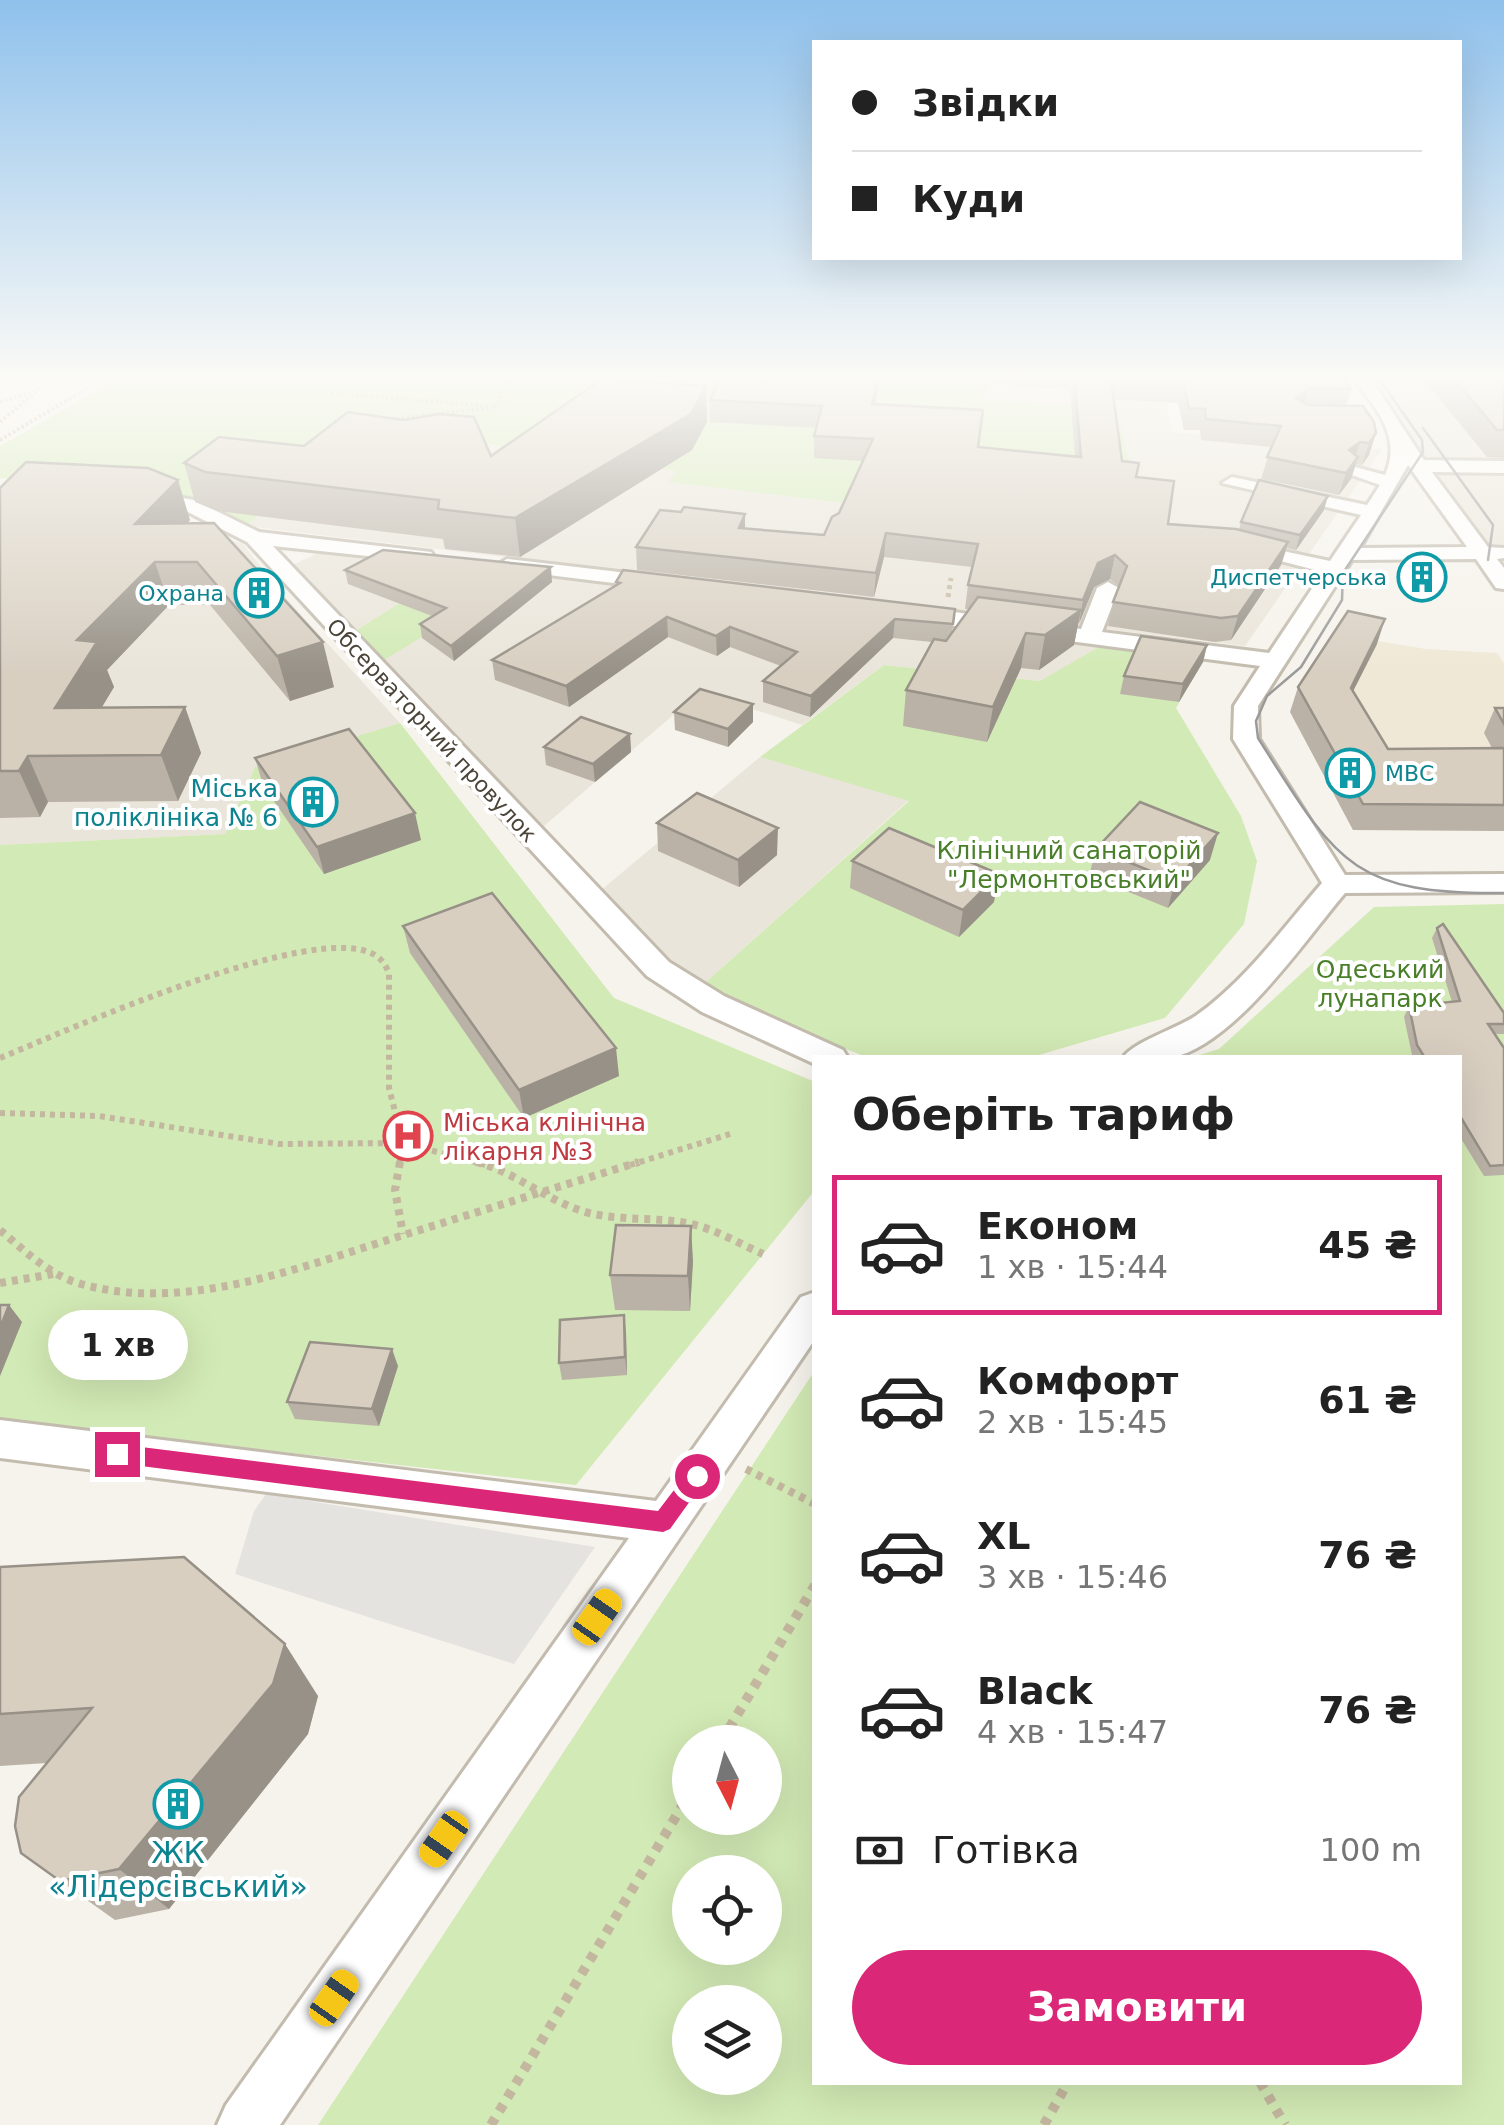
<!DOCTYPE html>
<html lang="uk">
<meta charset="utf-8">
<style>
:root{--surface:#fff;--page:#f6f6f6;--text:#222;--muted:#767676;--line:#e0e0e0;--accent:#db2777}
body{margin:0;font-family:"DejaVu Sans",sans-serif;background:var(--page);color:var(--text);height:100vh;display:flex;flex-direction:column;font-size:38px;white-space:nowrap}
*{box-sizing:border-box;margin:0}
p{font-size:32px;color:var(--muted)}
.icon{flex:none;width:55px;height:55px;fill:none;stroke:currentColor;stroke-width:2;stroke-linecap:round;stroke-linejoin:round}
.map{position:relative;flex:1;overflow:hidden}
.side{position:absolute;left:812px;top:1055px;width:650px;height:1030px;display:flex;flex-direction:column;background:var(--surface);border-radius:0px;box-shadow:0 10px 40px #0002}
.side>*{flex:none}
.banner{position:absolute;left:812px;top:40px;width:650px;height:220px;border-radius:0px;box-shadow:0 10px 40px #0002;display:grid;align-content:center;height:220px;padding:0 40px;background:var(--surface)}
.needle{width:65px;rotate:174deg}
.controls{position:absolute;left:672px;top:1725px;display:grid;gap:20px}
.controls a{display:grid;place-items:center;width:110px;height:110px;border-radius:50%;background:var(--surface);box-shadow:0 10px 40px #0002;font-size:50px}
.end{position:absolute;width:45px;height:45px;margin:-22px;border:12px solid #db2777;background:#fff;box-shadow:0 0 0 5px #fff}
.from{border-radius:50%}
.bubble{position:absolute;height:70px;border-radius:35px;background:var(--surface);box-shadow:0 10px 40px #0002;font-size:32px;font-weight:700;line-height:70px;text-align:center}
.car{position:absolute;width:30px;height:60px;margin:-30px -15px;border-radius:12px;box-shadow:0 0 8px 2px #0007;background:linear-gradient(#f5c518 24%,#345 0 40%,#f5c518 0 76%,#345 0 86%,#f5c518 0)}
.banner b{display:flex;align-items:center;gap:35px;height:95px;font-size:38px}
.banner b+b{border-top:2px solid var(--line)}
.banner i{width:25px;height:25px;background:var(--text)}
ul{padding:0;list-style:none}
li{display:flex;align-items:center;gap:30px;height:140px;margin:0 20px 15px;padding:0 20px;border:5px solid transparent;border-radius:0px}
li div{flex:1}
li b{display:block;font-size:38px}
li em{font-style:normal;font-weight:700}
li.on{border-color:var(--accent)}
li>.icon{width:90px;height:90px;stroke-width:1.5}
h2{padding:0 40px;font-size:45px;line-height:120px}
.pay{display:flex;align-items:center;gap:25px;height:110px;padding:0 40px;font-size:38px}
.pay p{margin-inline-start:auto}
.primary-button{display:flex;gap:20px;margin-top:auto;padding:20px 40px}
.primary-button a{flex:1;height:115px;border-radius:60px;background:var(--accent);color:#fff;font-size:40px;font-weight:700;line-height:115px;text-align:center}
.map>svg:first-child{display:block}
</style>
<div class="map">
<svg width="1504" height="2125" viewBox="0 0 1504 2125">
<rect width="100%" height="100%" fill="#f6f3ec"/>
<g fill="#eae5da">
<polygon points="987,376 1161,376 1172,432 1382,449 1245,646 246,526 342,442 373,428 678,471 669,482 927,513 987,400"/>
<polygon points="1370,376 1504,376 1504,551 1487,551"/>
<polygon points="0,501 191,527 243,544 284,596 400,723 255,767 225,834 0,845"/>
<polygon points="329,548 456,561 438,579 347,636 286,568"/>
<polygon points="529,569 1102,645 1041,681 884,665 802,725 700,692 544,826 424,722 374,666"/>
<polygon points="760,757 909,800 698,989 669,979 600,891"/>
</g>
<polygon fill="#efe8d6" points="1340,635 1426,649 1497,653 1504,663 1504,831 1353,830 1293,717"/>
<g fill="#d2eab5" fill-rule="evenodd">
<polygon points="122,376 987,376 987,400 1116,408 1135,485 928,513 668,482 677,471 373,428 342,442 246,526 181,495 0,478 0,446"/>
<polygon points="438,579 447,622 374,666 347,636"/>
<polygon points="1102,645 1205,658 1176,708 1241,816 1257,861 1244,924 1165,1018 1032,1057 866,1057 698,989 909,801 760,757 884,665 1040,681"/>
<polygon points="400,723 614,998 815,1082 815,1190 576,1485 0,1420 0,845 225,834 255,767"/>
<path d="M 1504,904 L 1504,2125 L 318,2125 L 815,1370 L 815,2082 L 1460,2082 L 1460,1058 L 1193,1057 L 1219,1049 L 1374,907 ZM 690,1742 L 765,1742 L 765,1818 L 690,1818 ZM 690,1872 L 765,1872 L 765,1948 L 690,1948 ZM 690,2002 L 765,2002 L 765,2078 L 690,2078 Z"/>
</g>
<polygon fill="#e5e3e0" points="266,1494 595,1547 514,1664 235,1574 254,1511"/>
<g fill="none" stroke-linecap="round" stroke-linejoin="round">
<g stroke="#c2bbae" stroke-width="6">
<g id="minor">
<path d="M 1352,376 L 1369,376 L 1424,460 L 1504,461 L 1504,473 L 1432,472 L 1488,547 L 1504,548 L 1504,558 L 1497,559 L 1504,568 L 1504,589 L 1496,588 L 1476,559 L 1352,560 L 1258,706 L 1259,739 L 1345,875 L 1504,874 L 1504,892 L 1345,893 C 1305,940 1234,1046 1170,1058 C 1156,1060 1138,1058 1123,1058 C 1132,1042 1179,1028 1197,1015 C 1247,979 1282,929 1322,883 L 1233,739 L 1234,706 L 1260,666 L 909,620 L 898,613 L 909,606 L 1081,629 L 1097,588 L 1108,582 L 1119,588 L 1102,632 L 1269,653 L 1323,572 L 1231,548 L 1241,542 L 1330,561 L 1361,515 L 1222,483 L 1232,477 L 1367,505 L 1380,485 L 1346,473 L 1355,467 L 1385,475 C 1403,435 1374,407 1352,376 ZM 1408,465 L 1467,547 L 1360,548 Z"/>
<polygon points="144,491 194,500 259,532 431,552 434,556 424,562 273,546 669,962 724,996 843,1050 848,1058 815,1058 815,1064 702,1012 647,976 247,542 182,509 137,501 134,497"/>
<polygon points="507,559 662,577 673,583 662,589 500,569 497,565"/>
<polygon points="815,1292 815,1339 280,2125 217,2125 226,2105 629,1538 0,1458 0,1420 656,1501 801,1297"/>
</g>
</g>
<g stroke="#c4b79f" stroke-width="4" stroke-dasharray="2.5 2.5" stroke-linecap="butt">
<polyline points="331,393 489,406"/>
<polyline points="0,402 32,392"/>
<polyline points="495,407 510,376"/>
<polyline points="387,420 495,407"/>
<polyline points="0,422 54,376"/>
<polyline points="0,440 85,390 94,376"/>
</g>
<polyline stroke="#c4b79f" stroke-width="5" stroke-dasharray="4 4" stroke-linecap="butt" points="948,597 951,578"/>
<g stroke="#c4b79f" stroke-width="6" stroke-dasharray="5 5" stroke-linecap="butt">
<path d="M 0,1058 C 66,1031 315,919 375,955 C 382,959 386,966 389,973 L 389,1088 L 403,1143 L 486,1165"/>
<polyline points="0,1113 99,1116 280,1144 403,1143 399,1165"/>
<polyline points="630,1165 730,1134"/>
</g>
<g stroke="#c4b79f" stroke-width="8" stroke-dasharray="6 6" stroke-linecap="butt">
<polyline points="400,1162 395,1190 403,1234"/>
<path d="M 476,1162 C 515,1172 543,1198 582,1211 C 618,1222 654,1216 691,1224 C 715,1229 740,1244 763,1254"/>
<path d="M 0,1230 C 25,1251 49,1275 81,1284 C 189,1314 305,1265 407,1234 C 484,1210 561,1186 639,1162"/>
<polyline points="0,1283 53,1274"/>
<polyline points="746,1469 815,1504"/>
</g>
<g stroke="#c4b79f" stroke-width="10" stroke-dasharray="8 8" stroke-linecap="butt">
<polyline points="721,1742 815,1585"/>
<polyline points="1260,2082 1285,2125"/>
<polyline points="491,2125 690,1793"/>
<polyline points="1044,2125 1068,2082"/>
</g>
<use href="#minor" fill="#fff" fill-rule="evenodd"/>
<g stroke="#9a9a9a" stroke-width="2.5">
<path d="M 1377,376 L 1422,440 L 1423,452 L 1343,573 L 1342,600 L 1301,667 L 1267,696 L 1256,721 L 1258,738 C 1336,861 1350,895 1504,893"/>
<polyline points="1423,428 1493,525 1488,560"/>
</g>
</g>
<g fill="#bab2a6">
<polygon points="881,376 875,404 979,447 1075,457 1070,389 996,385 997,376 1342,376 1351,389 1346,406 1376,433 1369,455 1362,465 1356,464 1351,479 1339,495 1261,479 1271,447 1201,440 1200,430 1184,430 1178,403 1114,399 1122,461 1139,463 1137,477 1168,524 1239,530 1241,522 1324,510 1296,550 1287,548 1281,565 1231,640 1215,642 1108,626 1113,602 1119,586 1110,579 1094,587 1078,624 1074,645 1039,670 1021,668 987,742 903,726 906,690 932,642 893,638 810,717 763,702 763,681 781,666 730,647 717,656 668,637 569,707 495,680 492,660 616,586 616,582 955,609 952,632 969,609 965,609 968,585 972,567 884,557 874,597 637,570 636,547 681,512 745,514 745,529 824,535 839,513 863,461 814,458 814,436 817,428 710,422 710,400"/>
<polygon points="1421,376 1504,376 1504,458 1487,457"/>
<polygon points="706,386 707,422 692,450 520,557 445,549 443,539 217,511 195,502 184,463 304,446 491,456"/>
<polygon points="0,488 190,520 188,523 334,687 290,701 210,605 169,605 107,670 114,687 101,708 185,707 201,753 178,801 48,802 40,817 0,818"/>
<polygon points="345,570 552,582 454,661 422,638 420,624 432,616 348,584"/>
<polygon points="1377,644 1353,691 1388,749 1492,748 1484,733 1495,708 1504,708 1504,831 1353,830 1290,712 1298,687"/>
<polygon points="1207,645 1203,662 1179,702 1120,694 1124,676"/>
<polygon points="674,712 753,722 728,747 675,730"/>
<polygon points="630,734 631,752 595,782 546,765 544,747"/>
<polygon points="255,758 421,840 324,874 263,785"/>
<polygon points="657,823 777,855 739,887 658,851"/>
<polygon points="1096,849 1210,860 1168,908 1089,876"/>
<polygon points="852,861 994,902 959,937 850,888"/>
<polygon points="403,926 619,1076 524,1118 410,953"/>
<polygon points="1437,928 1504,1013 1504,1034 1495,1034 1504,1048 1504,1175 1484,1176 1460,1137 1460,1058 1413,1058 1412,1055 1404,1017 1409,1006 1452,1002 1432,938"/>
<polygon points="693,1261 690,1311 615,1310 610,1275"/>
<polygon points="626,1333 627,1375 562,1380 559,1363"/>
<polygon points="398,1366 379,1426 295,1419 287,1402"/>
<polygon points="0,1567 318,1696 308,1734 169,1909 115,1920 21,1853 47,1763 0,1766"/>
</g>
<g fill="#979187">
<polygon points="878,376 881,376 871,425 872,404"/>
<polygon points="706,386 707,422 692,450 520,557 515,518"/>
<polygon points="1309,388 1303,409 1296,398"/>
<polygon points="1376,433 1369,455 1362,465 1369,443"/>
<polygon points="1360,442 1353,463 1358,457 1351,479 1339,495 1346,473 1349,450"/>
<polygon points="178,480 190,520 149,566 135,524"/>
<polygon points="1328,496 1324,510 1296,550 1300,535"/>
<polygon points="745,514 745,537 739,528"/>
<polygon points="886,533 884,557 874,597 876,573"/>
<polygon points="1288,542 1281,565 1231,640 1238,616"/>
<polygon points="1115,555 1110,579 1094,587 1079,624 1083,600 1098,563"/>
<polygon points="155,562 169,605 107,670 114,687 74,754 55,708 77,640"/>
<polygon points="551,567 552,582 454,661 451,646"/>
<polygon points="1081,610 1074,645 1039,670 1045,635"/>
<polygon points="667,617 668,637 569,707 566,686"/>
<polygon points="895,619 893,638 810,717 811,696"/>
<polygon points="1385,619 1377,644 1342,713 1351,688"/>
<polygon points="730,627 730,647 717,656 716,636"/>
<polygon points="1026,633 1021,668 987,742 993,707"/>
<polygon points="323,642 334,687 290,701 277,656"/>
<polygon points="1207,645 1203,662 1179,702 1183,684"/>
<polygon points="753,704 753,722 728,747 728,729"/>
<polygon points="185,707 201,753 178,801 161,755"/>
<polygon points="630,734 631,752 595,782 593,764"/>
<polygon points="28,756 48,802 40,817 19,771"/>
<polygon points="415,813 421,840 324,874 317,847"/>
<polygon points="778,828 777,855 739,887 738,860"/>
<polygon points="1218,833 1210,860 1168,908 1175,881"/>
<polygon points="999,874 994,902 959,937 963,910"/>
<polygon points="616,1048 619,1076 524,1118 519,1090"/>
<polygon points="691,1226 693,1261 690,1311 688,1276"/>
<polygon points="9,1305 22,1322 0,1376 0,1328"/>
<polygon points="624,1315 626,1333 627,1375 625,1357"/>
<polygon points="392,1349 398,1366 379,1426 372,1409"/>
<polygon points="285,1644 318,1696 308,1734 169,1909 119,1869"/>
</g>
<g fill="#d8cfc1" stroke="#979187" stroke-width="2.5">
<polygon points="721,376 878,376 872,404 983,410 978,447 1081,457 1074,376 1342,376 1351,389 1309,388 1296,398 1309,405 1363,406 1374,422 1376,433 1369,443 1360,442 1349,450 1358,457 1346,473 1267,457 1281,426 1206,419 1205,409 1189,408 1183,382 1111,378 1122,461 1139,463 1136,477 1174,481 1168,524 1236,529 1288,542 1238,616 1221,618 1113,602 1127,566 1115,555 1098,563 1083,600 968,585 978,544 886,533 876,573 636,547 660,510 681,512 684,507 745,514 739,528 824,535 832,517 839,513 873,439 814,436 822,406 710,400"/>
<polygon points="1452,376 1504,376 1504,430 1497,430"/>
<polygon points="602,379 706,386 691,414 515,518 438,509 439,500 205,472 184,463 219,437 304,446 348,412 403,420 440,414 474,417 491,456"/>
<polygon points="26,462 148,468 178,480 135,524 214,523 323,642 277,656 197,562 155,562 77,640 97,642 55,708 185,707 161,755 28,756 19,771 0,771 0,488"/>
<polygon points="1259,480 1328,496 1300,535 1241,522"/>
<polygon points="383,550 551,567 451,646 420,624 446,608 345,570"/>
<polygon points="623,570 955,609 953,624 895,619 811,696 763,681 797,652 730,627 716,636 667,617 566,686 492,660 620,583 616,582"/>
<polygon points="978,597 1081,610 1045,635 1026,633 993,707 906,690 934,639 946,641"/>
<polygon points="1348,611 1385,619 1351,688 1388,749 1504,748 1504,805 1363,804 1298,687"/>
<polygon points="1141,636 1207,645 1183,684 1124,676"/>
<polygon points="700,689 753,704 728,729 674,712"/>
<polygon points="1495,708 1504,708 1504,724"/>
<polygon points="581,717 630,734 593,764 544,747"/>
<polygon points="349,729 415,813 317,847 255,758"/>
<polygon points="697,793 778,828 738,860 657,823"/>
<polygon points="1140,802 1218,833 1175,881 1096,849"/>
<polygon points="889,828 999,874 963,910 852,861"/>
<polygon points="492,893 616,1048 519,1090 403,926"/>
<polygon points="1443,924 1504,1013 1504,1024 1488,1024 1504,1048 1504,1165 1490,1166 1460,1116 1460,1058 1425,1058 1417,1045 1409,1006 1460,1001 1437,928"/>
<polygon points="616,1225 691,1226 688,1276 610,1275"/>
<polygon points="0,1305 9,1305 0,1328"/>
<polygon points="624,1315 625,1357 559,1363 560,1320"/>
<polygon points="310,1342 392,1349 372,1409 287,1402"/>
<polygon points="184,1557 285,1644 273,1684 119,1869 60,1881 21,1853 15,1826 19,1797 92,1708 0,1714 0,1567"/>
</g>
<linearGradient id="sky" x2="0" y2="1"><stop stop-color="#8fc1ec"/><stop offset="0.56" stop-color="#fbfaf6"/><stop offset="1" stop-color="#fbfaf6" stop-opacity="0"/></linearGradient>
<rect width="1504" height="674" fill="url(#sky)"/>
<polygon fill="#db2777" points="117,1444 658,1511 690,1469 704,1469 708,1476 670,1529 663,1532 117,1463 107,1454"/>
<defs>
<g id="building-ring" transform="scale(2.5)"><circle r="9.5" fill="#fff" stroke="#0f9aa8" stroke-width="1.5"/><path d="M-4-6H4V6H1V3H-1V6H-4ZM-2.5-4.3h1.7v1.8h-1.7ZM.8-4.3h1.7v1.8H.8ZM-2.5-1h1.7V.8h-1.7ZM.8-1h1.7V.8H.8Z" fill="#0f9aa8"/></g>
<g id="hospital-ring" transform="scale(2.5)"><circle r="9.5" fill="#fff" stroke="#e0444e" stroke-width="1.5"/><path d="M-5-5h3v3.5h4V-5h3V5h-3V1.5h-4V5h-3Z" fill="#e0444e"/></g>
</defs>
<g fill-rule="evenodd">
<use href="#building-ring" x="1422" y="577"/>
<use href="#building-ring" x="259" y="593"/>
<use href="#building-ring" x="1350" y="773"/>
<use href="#building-ring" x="313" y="802"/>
<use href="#hospital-ring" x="408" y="1136"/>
<use href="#building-ring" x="178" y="1804"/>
</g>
<g text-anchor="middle" stroke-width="8" stroke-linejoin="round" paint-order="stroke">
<g font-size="22" fill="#0d838f" stroke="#fff" text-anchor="end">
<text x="1387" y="585">Диспетчерська</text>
<text x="224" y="601">Охрана</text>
<text x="1385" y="781" text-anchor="start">МВС</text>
</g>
<g font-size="22" fill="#4b4439" stroke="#fff">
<text transform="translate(432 730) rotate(47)" y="8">Обсерваторний провулок</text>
</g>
<g font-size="25" fill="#0d838f" stroke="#fff" text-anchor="end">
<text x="278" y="797">Міська<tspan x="278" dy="29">поліклініка № 6</tspan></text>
</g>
<g font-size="25" fill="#4a7f2a" stroke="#fff">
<text x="1069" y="859">Клінічний санаторій<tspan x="1069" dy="29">"Лермонтовський"</tspan></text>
<text x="1380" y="978">Одеський<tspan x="1380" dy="29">лунапарк</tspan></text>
</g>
<g font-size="25" fill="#be3a42" stroke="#fff" text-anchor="start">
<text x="443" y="1131">Міська клінічна<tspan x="443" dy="29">лікарня №3</tspan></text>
</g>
<g font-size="30" fill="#0d838f" stroke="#fff">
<text x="178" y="1863">ЖК<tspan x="178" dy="34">«Лідерсівський»</tspan></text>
</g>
</g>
</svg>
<div class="controls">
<a><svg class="needle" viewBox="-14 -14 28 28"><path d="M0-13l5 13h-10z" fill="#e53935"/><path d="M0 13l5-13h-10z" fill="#767676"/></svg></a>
<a><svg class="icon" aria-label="locate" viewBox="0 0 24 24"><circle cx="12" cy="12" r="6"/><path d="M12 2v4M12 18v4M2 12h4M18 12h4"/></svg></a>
<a><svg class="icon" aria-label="layers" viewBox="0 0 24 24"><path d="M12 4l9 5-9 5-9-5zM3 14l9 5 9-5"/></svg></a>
</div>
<i class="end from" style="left:697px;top:1476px"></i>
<i class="end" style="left:117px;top:1454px"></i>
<div class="bubble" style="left:48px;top:1310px;width:140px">1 хв</div>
<i class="car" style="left:597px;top:1617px;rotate:35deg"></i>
<i class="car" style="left:444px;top:1839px;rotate:215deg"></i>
<i class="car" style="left:334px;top:1998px;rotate:35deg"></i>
<div class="banner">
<b><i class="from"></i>Звідки</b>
<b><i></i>Куди</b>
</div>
<section class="side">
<h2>Оберіть тариф</h2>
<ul>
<li class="on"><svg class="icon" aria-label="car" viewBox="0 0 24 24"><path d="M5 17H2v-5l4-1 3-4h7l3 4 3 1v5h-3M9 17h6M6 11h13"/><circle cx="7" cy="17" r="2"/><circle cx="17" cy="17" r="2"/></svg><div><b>Економ</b><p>1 хв · 15:44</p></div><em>45 ₴</em></li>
<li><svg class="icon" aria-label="car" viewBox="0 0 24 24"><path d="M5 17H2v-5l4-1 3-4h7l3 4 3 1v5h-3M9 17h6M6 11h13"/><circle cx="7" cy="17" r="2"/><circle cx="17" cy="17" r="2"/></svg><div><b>Комфорт</b><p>2 хв · 15:45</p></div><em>61 ₴</em></li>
<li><svg class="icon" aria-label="car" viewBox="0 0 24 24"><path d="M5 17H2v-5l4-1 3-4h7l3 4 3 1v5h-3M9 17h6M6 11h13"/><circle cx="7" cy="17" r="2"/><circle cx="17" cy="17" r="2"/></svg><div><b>XL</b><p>3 хв · 15:46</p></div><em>76 ₴</em></li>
<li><svg class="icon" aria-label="car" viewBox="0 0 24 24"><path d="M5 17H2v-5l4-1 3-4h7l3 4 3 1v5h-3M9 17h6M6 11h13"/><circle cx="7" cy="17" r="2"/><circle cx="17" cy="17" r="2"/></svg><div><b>Black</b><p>4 хв · 15:47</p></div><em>76 ₴</em></li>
</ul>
<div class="pay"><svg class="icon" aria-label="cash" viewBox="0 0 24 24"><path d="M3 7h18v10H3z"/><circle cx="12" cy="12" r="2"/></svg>Готівка<p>100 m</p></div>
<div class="primary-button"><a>Замовити</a></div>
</section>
</div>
